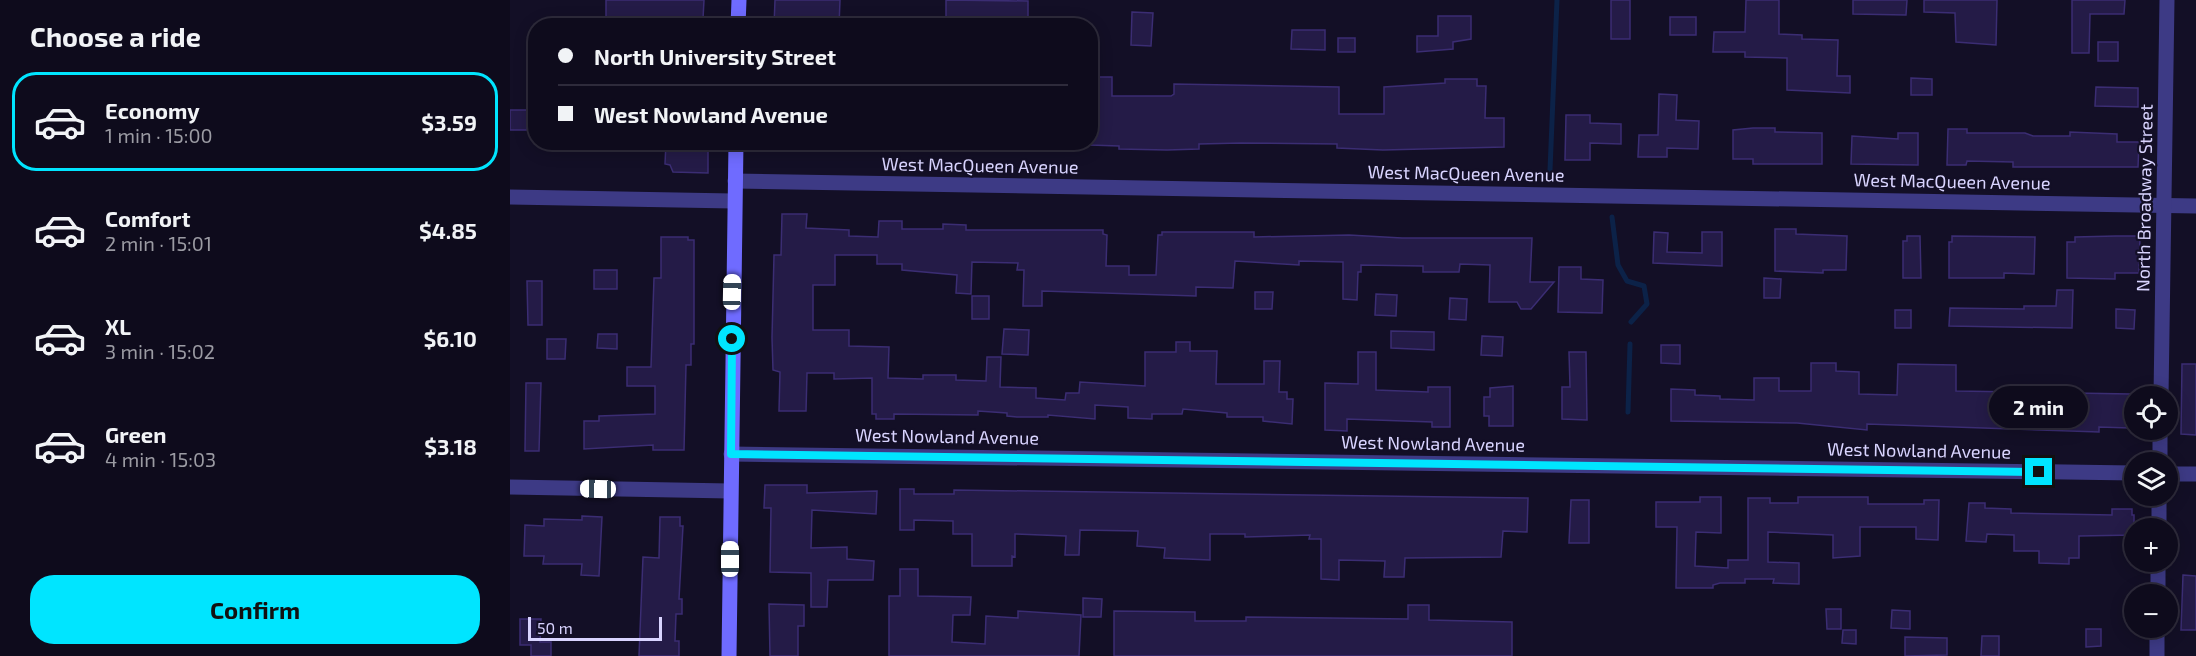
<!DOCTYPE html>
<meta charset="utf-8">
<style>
:root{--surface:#0e0b1c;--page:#1c1929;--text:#f1f3f6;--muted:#9b9ba3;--line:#2e2b3b;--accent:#00e5ff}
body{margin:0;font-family:"Exo 2",sans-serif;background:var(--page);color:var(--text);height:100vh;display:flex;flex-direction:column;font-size:22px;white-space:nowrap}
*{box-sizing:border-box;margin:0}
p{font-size:20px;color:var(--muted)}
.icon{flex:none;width:33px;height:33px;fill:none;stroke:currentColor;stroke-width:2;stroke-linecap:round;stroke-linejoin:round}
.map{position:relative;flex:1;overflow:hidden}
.sheet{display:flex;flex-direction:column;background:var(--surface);width:510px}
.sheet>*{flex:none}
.hud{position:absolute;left:18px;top:18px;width:570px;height:132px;border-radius:24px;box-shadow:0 3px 15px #0003,0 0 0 2px var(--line);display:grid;align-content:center;height:132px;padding:0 30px;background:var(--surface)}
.tools{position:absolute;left:1614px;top:386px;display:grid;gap:12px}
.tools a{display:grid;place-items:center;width:54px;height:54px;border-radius:50%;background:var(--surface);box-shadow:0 3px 15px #0003,0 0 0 2px var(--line);font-size:30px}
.scale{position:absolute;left:18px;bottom:15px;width:134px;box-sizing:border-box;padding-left:6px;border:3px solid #d9d4ff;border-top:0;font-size:16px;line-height:21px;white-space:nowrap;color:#d9d4ff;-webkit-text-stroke:4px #130f26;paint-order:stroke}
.end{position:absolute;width:27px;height:27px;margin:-14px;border:8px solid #00e5ff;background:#111;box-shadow:0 0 0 3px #111}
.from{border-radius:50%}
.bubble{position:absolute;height:42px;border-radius:21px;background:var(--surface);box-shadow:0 3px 15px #0003,0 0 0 2px var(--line);font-size:20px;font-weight:700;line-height:42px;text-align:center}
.car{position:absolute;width:18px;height:36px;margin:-18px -9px;border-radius:8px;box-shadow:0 0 4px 2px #0007;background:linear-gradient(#fff 24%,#345 0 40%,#fff 0 76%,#345 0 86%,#fff 0)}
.hud b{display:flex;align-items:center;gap:21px;height:57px;font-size:22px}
.hud b+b{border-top:2px solid var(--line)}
.hud i{width:15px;height:15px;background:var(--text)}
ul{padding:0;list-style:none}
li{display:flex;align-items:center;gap:18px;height:99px;margin:0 12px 9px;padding:0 18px;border:3px solid transparent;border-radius:24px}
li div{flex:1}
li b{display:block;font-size:22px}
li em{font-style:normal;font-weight:700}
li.current{border-color:var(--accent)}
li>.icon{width:54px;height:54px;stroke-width:1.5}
h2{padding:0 30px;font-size:27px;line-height:72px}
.action{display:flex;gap:12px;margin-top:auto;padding:12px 30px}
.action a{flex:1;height:69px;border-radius:24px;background:var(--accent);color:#111;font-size:24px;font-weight:700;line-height:69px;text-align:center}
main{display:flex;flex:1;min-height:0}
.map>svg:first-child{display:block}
</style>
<main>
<section class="sheet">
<h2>Choose a ride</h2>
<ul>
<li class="current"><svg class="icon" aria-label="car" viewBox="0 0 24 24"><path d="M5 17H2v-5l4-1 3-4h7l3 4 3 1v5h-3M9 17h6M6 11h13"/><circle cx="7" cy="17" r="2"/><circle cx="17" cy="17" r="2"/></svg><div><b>Economy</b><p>1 min · 15:00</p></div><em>$3.59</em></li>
<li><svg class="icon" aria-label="car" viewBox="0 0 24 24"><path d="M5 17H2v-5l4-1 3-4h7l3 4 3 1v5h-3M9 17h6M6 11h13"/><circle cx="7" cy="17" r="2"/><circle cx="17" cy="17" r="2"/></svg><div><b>Comfort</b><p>2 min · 15:01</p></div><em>$4.85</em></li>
<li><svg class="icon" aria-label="car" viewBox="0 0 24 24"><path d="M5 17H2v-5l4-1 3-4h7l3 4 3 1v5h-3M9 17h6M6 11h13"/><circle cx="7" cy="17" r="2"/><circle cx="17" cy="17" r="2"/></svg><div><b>XL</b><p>3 min · 15:02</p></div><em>$6.10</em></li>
<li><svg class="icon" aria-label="car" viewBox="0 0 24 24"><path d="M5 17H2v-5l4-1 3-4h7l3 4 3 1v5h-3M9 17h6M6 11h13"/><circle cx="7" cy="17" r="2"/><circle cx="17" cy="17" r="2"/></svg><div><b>Green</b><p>4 min · 15:03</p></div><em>$3.18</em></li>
</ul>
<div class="action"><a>Confirm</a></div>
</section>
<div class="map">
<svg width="1686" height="656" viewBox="0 0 1686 656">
<rect width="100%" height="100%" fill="#130f26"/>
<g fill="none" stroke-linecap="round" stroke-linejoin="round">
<g stroke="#0c2248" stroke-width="5">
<polyline points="1040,170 1047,0"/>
<polyline points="1102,217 1108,265 1117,281 1134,286 1137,304 1121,322"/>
<polyline points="1118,412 1120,344"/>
</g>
</g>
<g fill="#241b47" stroke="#3b2d73" stroke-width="1.5">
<polygon points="96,0 194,0 193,19 96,17"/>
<polygon points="265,0 330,0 329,26 264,26"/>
<polygon points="436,0 518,1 518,17 453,19 453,26 436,26"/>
<rect x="1101" y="0" width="19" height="39"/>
<polygon points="1236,0 1269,0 1269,34 1292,35 1292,39 1328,40 1327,76 1340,76 1340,93 1277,90 1277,58 1235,57 1235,52 1203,52 1204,32 1235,32"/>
<polygon points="1343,0 1397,0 1396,15 1343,14"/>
<polygon points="1414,0 1487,0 1486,45 1446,42 1445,13 1414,12"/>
<polygon points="1562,0 1615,0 1614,14 1580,14 1579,53 1562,53"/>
<polygon points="622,12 643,13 641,46 621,45"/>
<polygon points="928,16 961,16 961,39 943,42 943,49 907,52 907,36 928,36"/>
<rect x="1160" y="17" width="26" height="18"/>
<polygon points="782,30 815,30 815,50 781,49"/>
<rect x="828" y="38" width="17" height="14"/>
<rect x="1588" y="42" width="20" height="19"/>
<polygon points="585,77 602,77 602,96 661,96 664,94 664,84 829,87 829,114 874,114 874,87 935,83 935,79 967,79 967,86 976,86 975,118 994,118 994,147 873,150 827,148 827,144 731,143 689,144 689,149 657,150 609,149 609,146 580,145 580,106 586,106"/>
<polygon points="1401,78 1422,79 1422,95 1401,95"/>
<polygon points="1586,87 1628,88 1628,107 1585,106"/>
<polygon points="1149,94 1167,95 1166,120 1189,121 1188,149 1157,148 1157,157 1128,157 1129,135 1148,135"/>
<rect x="0" y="110" width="17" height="20"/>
<polygon points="1056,115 1080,115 1080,123 1111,124 1111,144 1080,143 1080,160 1055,160"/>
<polygon points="1243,128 1265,128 1265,132 1312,133 1312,164 1243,164 1243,159 1223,159 1223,130"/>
<polygon points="1438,129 1457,129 1457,133 1515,133 1523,136 1560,136 1560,132 1607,134 1607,142 1629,142 1628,167 1503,167 1503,162 1457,161 1456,165 1437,165"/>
<polygon points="1388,133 1408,133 1408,165 1341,164 1342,136 1388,139"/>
<polygon points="156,142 198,142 198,173 163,172 160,165 155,164"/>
<polygon points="272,214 297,214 296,228 339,230 339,236 368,237 369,221 392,221 392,229 433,229 433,224 456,225 456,230 593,230 593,234 597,235 596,266 619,266 619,275 646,275 648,235 652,235 652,232 744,232 744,237 839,235 892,238 1022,238 1020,282 1044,282 1021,309 1011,309 1007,302 979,302 980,265 950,264 949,272 913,272 913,266 851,265 851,272 848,272 847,300 833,299 833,262 789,261 789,265 725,261 723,288 686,287 686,296 532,291 532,306 513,306 514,270 507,270 508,263 462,262 461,294 446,293 447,275 392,270 392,264 367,264 367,255 325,255 325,285 303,285 303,330 339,330 339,346 379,347 378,378 413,379 413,375 446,375 446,380 476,381 477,357 491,357 490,387 526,388 526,398 555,400 556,393 569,393 570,382 635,386 635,352 666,352 666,342 680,342 680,351 707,351 706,384 754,384 754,361 770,361 769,392 777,392 777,399 783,399 782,424 753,421 753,417 717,417 717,413 673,409 672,414 642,414 642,419 618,418 618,407 585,405 585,419 538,415 538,417 507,417 497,416 497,413 468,411 468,415 384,414 384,419 366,419 366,414 362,414 362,378 324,379 324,373 297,373 296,411 269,411 270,372 263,370 262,338 264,255 271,255"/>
<polygon points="1265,229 1286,229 1286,234 1337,236 1336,270 1313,270 1313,273 1265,271"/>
<polygon points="1144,232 1158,233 1157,252 1192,253 1192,232 1212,232 1212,266 1143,263"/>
<polygon points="1397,236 1410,236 1411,278 1393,278 1393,241 1397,241"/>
<polygon points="1442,236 1525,237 1524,274 1494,273 1494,278 1439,278 1439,242 1442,242"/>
<polygon points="1606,236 1630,236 1629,273 1605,273 1605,279 1557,278 1557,242 1565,242 1565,237"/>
<polygon points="151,237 178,237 178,240 184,240 184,344 181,344 181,365 176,365 174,450 143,450 143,445 74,449 74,421 89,421 89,416 145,414 145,386 117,386 117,367 141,367 144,278 151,278"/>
<polygon points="1049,267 1071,267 1071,279 1093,280 1092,313 1048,312"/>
<rect x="84" y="270" width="23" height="19"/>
<polygon points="1254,278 1271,279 1270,298 1254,298"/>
<polygon points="17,281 32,281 32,325 18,325"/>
<polygon points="1547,290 1563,290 1562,328 1439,326 1440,308 1514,309 1514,306 1546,306"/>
<polygon points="745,292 763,292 762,309 745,309"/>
<polygon points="866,294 887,295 886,316 865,315"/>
<rect x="462" y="296" width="17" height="23"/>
<polygon points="940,298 957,299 956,320 939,319"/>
<polygon points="1606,309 1625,310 1624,329 1606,328"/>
<rect x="1385" y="310" width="16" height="18"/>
<polygon points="494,329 519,330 518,355 492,354"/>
<polygon points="881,331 924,332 924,350 881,348"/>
<polygon points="88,334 107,334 107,349 87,348"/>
<polygon points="972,336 993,337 992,356 971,355"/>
<polygon points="37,339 56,339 55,359 37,359"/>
<polygon points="1151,345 1170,345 1170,364 1151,363"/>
<polygon points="848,352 866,352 866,390 918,392 918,387 940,387 940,427 922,427 922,422 837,419 837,431 815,430 815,383 848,384"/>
<polygon points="1059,352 1076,352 1077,420 1052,419 1052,387 1060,387"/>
<polygon points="1301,363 1326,363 1326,371 1349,372 1349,394 1387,395 1388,364 1446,365 1446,391 1620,394 1620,428 1589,427 1589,432 1357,424 1357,430 1287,423 1161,421 1161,389 1185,390 1185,395 1210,396 1210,399 1244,400 1244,378 1269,378 1269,391 1301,391"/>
<polygon points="1672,364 1686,364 1686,435 1671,434"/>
<polygon points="16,383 31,383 29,451 15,451"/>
<polygon points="1003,386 1003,426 979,426 979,416 974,416 974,397 980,397 980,388"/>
<polygon points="255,485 297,485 297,493 367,491 366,514 302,510 301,548 337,547 337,559 364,561 363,580 318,580 317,607 301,607 301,573 260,572 261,508 254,508"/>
<polygon points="390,489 404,489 404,494 444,494 444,490 1018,498 1017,532 993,531 991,557 895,558 894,577 874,577 875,561 829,560 829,580 811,579 811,539 799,539 800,535 735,537 735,534 700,534 700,560 654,558 655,548 627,546 628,531 570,530 569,555 555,555 556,536 505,534 505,557 502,556 502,566 462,566 462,534 443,534 443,521 404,520 404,530 390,530"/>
<polygon points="1190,497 1211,497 1211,533 1186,532 1185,566 1218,568 1218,560 1238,560 1238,498 1260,498 1260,503 1288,503 1288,497 1358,497 1358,504 1414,504 1414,500 1429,500 1428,540 1406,539 1406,527 1350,527 1350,556 1323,558 1323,535 1258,532 1258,562 1289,563 1289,584 1263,583 1264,579 1235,579 1235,583 1210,583 1203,585 1203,588 1166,588 1167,527 1146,527 1146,502 1190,502"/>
<polygon points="1061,500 1079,500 1079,543 1059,543"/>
<polygon points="1459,503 1475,503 1475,508 1501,509 1501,513 1602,515 1602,509 1622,509 1622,515 1624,515 1624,535 1569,536 1569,558 1559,558 1559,564 1529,563 1529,551 1504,551 1504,535 1477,534 1476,542 1456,541"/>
<polygon points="72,516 92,517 89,576 71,575 72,564 33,564 34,556 14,556 15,525 34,526 34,519 72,520"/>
<polygon points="150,517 170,517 170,526 173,526 169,599 172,599 172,614 166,614 165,641 169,641 169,656 129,656 133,557 149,558"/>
<polygon points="390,569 408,569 408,596 461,597 460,615 443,615 442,642 475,644 476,616 508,618 508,611 571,615 569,656 379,656 379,596 390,596"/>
<polygon points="1673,575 1686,576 1686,630 1671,630"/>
<polygon points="573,598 592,599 591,617 573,617"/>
<polygon points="259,604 294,605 294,626 288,626 288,656 260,656"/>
<polygon points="898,605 919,605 919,620 1002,622 1002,656 604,656 604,611 685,612 685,621 736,621 736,617 898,619"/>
<polygon points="1316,609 1331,609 1331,629 1317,629"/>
<polygon points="1382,610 1400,611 1400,629 1381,628"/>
<polygon points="10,619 31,619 30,642 41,642 41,656 21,656 21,645 10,645"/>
<polygon points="1576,629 1591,629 1591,646 1576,647"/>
<polygon points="1333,630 1346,630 1346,644 1332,643"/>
<polygon points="1472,636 1489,636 1489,656 1471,656"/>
<polygon points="1395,637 1437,638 1437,655 1395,656"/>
</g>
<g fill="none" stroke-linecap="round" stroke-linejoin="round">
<g stroke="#3d3a85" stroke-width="15">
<polyline points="225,181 1686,206"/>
<polyline points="0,197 223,201"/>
<polyline points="1651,396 1657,0"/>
<polyline points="221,454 1624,473"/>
<polyline points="1650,462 1650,429"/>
<polyline points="1658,474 1686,474"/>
<polyline points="0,487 220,491"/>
<polyline points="1649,528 1649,495"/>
<polyline points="1648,594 1648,561"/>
<polyline points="1647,656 1647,627"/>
</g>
<g stroke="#6f6bff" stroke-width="15">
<polyline points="228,26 229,0"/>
<polyline points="219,656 226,142"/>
</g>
</g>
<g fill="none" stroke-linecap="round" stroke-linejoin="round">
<polyline stroke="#00e5ff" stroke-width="8" points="222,339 221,454 1529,472"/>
</g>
<g text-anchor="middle" stroke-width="4.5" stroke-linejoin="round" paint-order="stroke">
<g font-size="18" fill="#d9d4ff" stroke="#130f26">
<text transform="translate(470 166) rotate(1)" y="6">West MacQueen Avenue</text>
<text transform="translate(956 174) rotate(1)" y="6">West MacQueen Avenue</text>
<text transform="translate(1442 182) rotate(1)" y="6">West MacQueen Avenue</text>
<text transform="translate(1635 198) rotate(-89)" y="6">North Broadway Street</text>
<text transform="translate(437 437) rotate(1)" y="6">West Nowland Avenue</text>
<text transform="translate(923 444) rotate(1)" y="6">West Nowland Avenue</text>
<text transform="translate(1409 451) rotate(1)" y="6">West Nowland Avenue</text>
</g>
</g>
</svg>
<div class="tools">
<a><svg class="icon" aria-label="locate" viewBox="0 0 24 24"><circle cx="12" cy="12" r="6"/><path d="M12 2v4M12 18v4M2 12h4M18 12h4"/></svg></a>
<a><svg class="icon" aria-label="layers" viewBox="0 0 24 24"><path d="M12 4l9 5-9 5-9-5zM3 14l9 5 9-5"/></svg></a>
<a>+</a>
<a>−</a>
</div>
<div class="scale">50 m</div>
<i class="end from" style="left:222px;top:339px"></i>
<i class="end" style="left:1529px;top:472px"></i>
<div class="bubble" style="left:1479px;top:386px;width:99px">2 min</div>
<i class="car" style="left:222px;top:292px;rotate:1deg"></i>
<i class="car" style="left:88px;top:489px;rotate:271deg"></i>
<i class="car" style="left:220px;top:559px;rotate:0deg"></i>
<div class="hud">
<b><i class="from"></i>North University Street</b>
<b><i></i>West Nowland Avenue</b>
</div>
</div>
</main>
